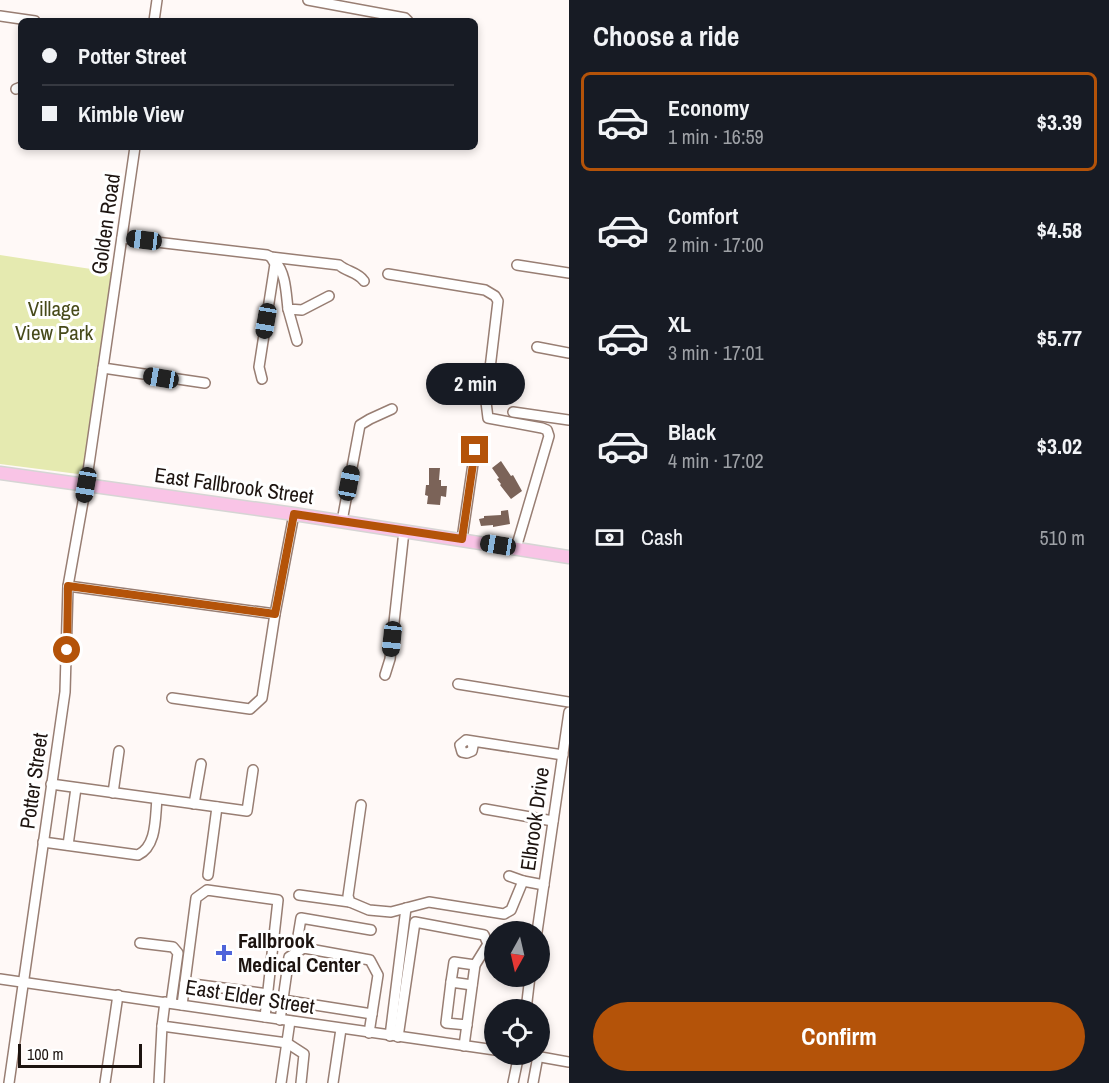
<!DOCTYPE html>
<meta charset="utf-8">
<style>
:root{--surface:#171b24;--page:#20242c;--text:#f1f3f6;--muted:#9ea1a6;--line:#363941;--accent:#b45309}
body{margin:0;font-family:"Archivo Narrow",sans-serif;background:var(--page);color:var(--text);height:100vh;display:flex;flex-direction:column;font-size:22px;white-space:nowrap}
*{box-sizing:border-box;margin:0}
p{font-size:20px;color:var(--muted)}
.icon{flex:none;width:33px;height:33px;fill:none;stroke:currentColor;stroke-width:2;stroke-linecap:round;stroke-linejoin:round}
.map{position:relative;flex:1;overflow:hidden}
.details{display:flex;flex-direction:column;background:var(--surface);width:540px}
.details>*{flex:none}
.guide{position:absolute;left:18px;top:18px;width:460px;height:132px;border-radius:9px;box-shadow:0 3px 9px #0003;display:grid;align-content:center;height:132px;padding:0 24px;background:var(--surface)}
.needle{width:39px;rotate:188deg}
.tools{position:absolute;left:484px;top:921px;display:grid;gap:12px}
.tools a{display:grid;place-items:center;width:66px;height:66px;border-radius:50%;background:var(--surface);box-shadow:0 3px 9px #0003;font-size:30px}
.scale{position:absolute;left:18px;bottom:15px;width:124px;box-sizing:border-box;padding-left:6px;border:3px solid #1d1410;border-top:0;font-size:16px;line-height:21px;white-space:nowrap;color:#1d1410;-webkit-text-stroke:4px #fff;paint-order:stroke}
.end{position:absolute;width:27px;height:27px;margin:-14px;border:8px solid #b45309;background:#fff;box-shadow:0 0 0 3px #fff}
.from{border-radius:50%}
.bubble{position:absolute;height:42px;border-radius:21px;background:var(--surface);box-shadow:0 3px 9px #0003;font-size:20px;font-weight:700;line-height:42px;text-align:center}
.car{position:absolute;width:18px;height:36px;margin:-18px -9px;border-radius:8px;box-shadow:0 0 4px 2px #0007;background:linear-gradient(#222 24%,#8ab4d8 0 40%,#222 0 76%,#8ab4d8 0 86%,#222 0)}
.guide b{display:flex;align-items:center;gap:21px;height:57px;font-size:22px}
.guide b+b{border-top:2px solid var(--line)}
.guide i{width:15px;height:15px;background:var(--text)}
ul{padding:0;list-style:none}
li{display:flex;align-items:center;gap:18px;height:99px;margin:0 12px 9px;padding:0 12px;border:3px solid transparent;border-radius:9px}
li div{flex:1}
li b{display:block;font-size:22px}
li em{font-style:normal;font-weight:700}
li.selected{border-color:var(--accent)}
li>.icon{width:54px;height:54px;stroke-width:1.5}
h2{padding:0 24px;font-size:27px;line-height:72px}
.pay{display:flex;align-items:center;gap:15px;height:66px;padding:0 24px;font-size:22px}
.pay p{margin-inline-start:auto}
.action{display:flex;gap:12px;margin-top:auto;padding:12px 24px}
.action a{flex:1;height:69px;border-radius:36px;background:var(--accent);color:#fff;font-size:24px;font-weight:700;line-height:69px;text-align:center}
main{display:flex;flex:1;min-height:0}
.map>svg:first-child{display:block}
</style>
<main>
<div class="map">
<svg width="569" height="1083" viewBox="0 0 569 1083">
<rect width="100%" height="100%" fill="#fff9f7"/>
<polygon fill="#e5eab0" points="0,255 117,273 86,475 0,464"/>
<g fill="#7b6358">
<polygon points="501,461 511,476 513,475 522,491 511,499 500,485 501,484 497,479 499,478 492,468"/>
<polygon points="429,468 440,468 439,480 441,480 441,486 447,486 446,497 441,496 440,505 427,504 428,496 425,495 426,485 429,485"/>
<polygon points="508,510 510,524 493,527 493,525 481,526 479,519 484,518 484,516 501,515 501,511"/>
</g>
<g fill="none" stroke-linecap="round" stroke-linejoin="round">
<g stroke="#987e73" stroke-width="12">
<g id="minor">
<polyline points="308,0 405,18 408,21"/>
<polyline points="0,16 35,21"/>
<polyline points="154,21 157,0"/>
<polyline points="16,89 21,87"/>
<path d="M 122,238 L 267,255 L 271,257 L 339,265 C 347,272 358,272 364,281"/>
<path d="M 275,261 C 286,273 286,293 288,309 L 302,310 L 329,296"/>
<polyline points="517,265 569,273"/>
<polyline points="388,274 485,290 495,296 498,301 486,402 488,418 542,428 547,430 549,436 516,548"/>
<polyline points="288,309 297,341"/>
<polyline points="537,347 569,353"/>
<polyline points="103,368 205,383"/>
<polyline points="262,379 259,367 275,264 271,257"/>
<polyline points="513,412 569,420"/>
<polyline points="342,521 360,425 370,419 392,409"/>
<polyline points="462,539 475,450"/>
<polyline points="68,586 275,614"/>
<polyline points="385,675 390,659 404,531"/>
<polyline points="458,684 569,702"/>
<polyline points="172,698 250,709 262,698 275,614 294,514"/>
<polyline points="471,742 473,746 472,751 467,753 462,752 460,745 466,740 563,755"/>
<polyline points="51,784 247,811 253,770"/>
<polyline points="113,793 119,751"/>
<polyline points="194,804 201,764"/>
<polyline points="361,805 348,896 350,902 369,910 391,912 429,902 504,914 511,910 523,881"/>
<polyline points="485,809 553,821"/>
<path d="M 43,842 L 138,855 C 157,846 155,818 157,799"/>
<polyline points="68,845 76,788"/>
<polyline points="208,875 217,807"/>
<polyline points="509,876 523,881 544,885"/>
<polyline points="299,895 350,902"/>
<polyline points="537,932 569,712"/>
<polyline points="140,943 173,947 178,953 171,1003"/>
<polyline points="295,954 301,918 371,930"/>
<polyline points="0,979 495,1050"/>
<polyline points="451,982 454,962 475,965"/>
<polyline points="185,983 268,994"/>
<polyline points="283,1000 372,1014"/>
<polyline points="165,1002 162,1026 287,1043 304,1054 301,1083"/>
<polyline points="182,1005 196,898 207,890 278,900 265,1017"/>
<polyline points="526,1010 530,976"/>
<polyline points="280,1020 289,957 304,948 370,960 378,975 369,1033"/>
<polyline points="467,1025 446,1023 451,982 472,985"/>
<polyline points="390,1036 406,908"/>
<polyline points="398,1037 415,922 484,935 488,944"/>
<polyline points="464,1046 475,965 488,944 495,945"/>
<polyline points="524,1054 569,1062"/>
<polyline points="9,1083 65,692 68,586 86,485 135,147"/>
<polyline points="105,1083 118,995"/>
<polyline points="159,1083 162,1026"/>
<polyline points="281,1083 290,1021"/>
<polyline points="333,1083 341,1029"/>
<polyline points="513,1083 519,1054"/>
<polyline points="533,1083 538,1056"/>
</g>
</g>
<g stroke="#d6d5d4" stroke-width="15">
<polyline id="major" points="0,473 294,514 569,557"/>
</g>
<use href="#minor" stroke="#fff" stroke-width="9"/>
<use href="#major" stroke="#f9c4e6" stroke-width="12"/>
</g>
<g fill="none" stroke-linecap="round" stroke-linejoin="round">
<polyline stroke="#b45309" stroke-width="8" points="67,650 68,586 275,614 294,514 462,539 475,450"/>
</g>
<path fill="#4f64da" stroke="#fff" stroke-width="2" d="M221 944h6v6h6v6h-6v6h-6v-6h-6v-6h6z"/>
<g text-anchor="middle" stroke-width="6" stroke-linejoin="round" paint-order="stroke">
<g font-size="21" fill="#1d1410" stroke="#fff">
<text transform="translate(106 224) rotate(-82)" y="7">Golden Road</text>
<text transform="translate(234 486) rotate(8)" y="7">East Fallbrook Street</text>
<text transform="translate(34 781) rotate(-82)" y="7">Potter Street</text>
<text transform="translate(535 819) rotate(-82)" y="7">Elbrook Drive</text>
<text transform="translate(250 997) rotate(9)" y="7">East Elder Street</text>
</g>
<g font-size="21" fill="#474a1a" stroke="#fff">
<text x="54" y="316">Village<tspan x="54" dy="24">View Park</tspan></text>
</g>
<g font-size="21" font-weight="bold" fill="#1d1410" stroke="#fff" text-anchor="start">
<text x="238" y="948">Fallbrook<tspan x="238" dy="24">Medical Center</tspan></text>
</g>
</g>
</svg>
<div class="tools">
<a><svg class="needle" viewBox="-14 -14 28 28"><path d="M0-13l5 13h-10z" fill="#e53935"/><path d="M0 13l5-13h-10z" fill="#9ea1a6"/></svg></a>
<a><svg class="icon" aria-label="locate" viewBox="0 0 24 24"><circle cx="12" cy="12" r="6"/><path d="M12 2v4M12 18v4M2 12h4M18 12h4"/></svg></a>
</div>
<div class="scale">100 m</div>
<i class="end from" style="left:67px;top:650px"></i>
<i class="end" style="left:475px;top:450px"></i>
<div class="bubble" style="left:426px;top:363px;width:99px">2 min</div>
<i class="car" style="left:144px;top:240px;rotate:277deg"></i>
<i class="car" style="left:266px;top:321px;rotate:190deg"></i>
<i class="car" style="left:161px;top:378px;rotate:280deg"></i>
<i class="car" style="left:349px;top:483px;rotate:11deg"></i>
<i class="car" style="left:86px;top:485px;rotate:190deg"></i>
<i class="car" style="left:498px;top:545px;rotate:279deg"></i>
<i class="car" style="left:392px;top:639px;rotate:186deg"></i>
<div class="guide">
<b><i class="from"></i>Potter Street</b>
<b><i></i>Kimble View</b>
</div>
</div>
<section class="details">
<h2>Choose a ride</h2>
<ul>
<li class="selected"><svg class="icon" aria-label="car" viewBox="0 0 24 24"><path d="M5 17H2v-5l4-1 3-4h7l3 4 3 1v5h-3M9 17h6M6 11h13"/><circle cx="7" cy="17" r="2"/><circle cx="17" cy="17" r="2"/></svg><div><b>Economy</b><p>1 min · 16:59</p></div><em>$3.39</em></li>
<li><svg class="icon" aria-label="car" viewBox="0 0 24 24"><path d="M5 17H2v-5l4-1 3-4h7l3 4 3 1v5h-3M9 17h6M6 11h13"/><circle cx="7" cy="17" r="2"/><circle cx="17" cy="17" r="2"/></svg><div><b>Comfort</b><p>2 min · 17:00</p></div><em>$4.58</em></li>
<li><svg class="icon" aria-label="car" viewBox="0 0 24 24"><path d="M5 17H2v-5l4-1 3-4h7l3 4 3 1v5h-3M9 17h6M6 11h13"/><circle cx="7" cy="17" r="2"/><circle cx="17" cy="17" r="2"/></svg><div><b>XL</b><p>3 min · 17:01</p></div><em>$5.77</em></li>
<li><svg class="icon" aria-label="car" viewBox="0 0 24 24"><path d="M5 17H2v-5l4-1 3-4h7l3 4 3 1v5h-3M9 17h6M6 11h13"/><circle cx="7" cy="17" r="2"/><circle cx="17" cy="17" r="2"/></svg><div><b>Black</b><p>4 min · 17:02</p></div><em>$3.02</em></li>
</ul>
<div class="pay"><svg class="icon" aria-label="cash" viewBox="0 0 24 24"><path d="M3 7h18v10H3z"/><circle cx="12" cy="12" r="2"/></svg>Cash<p>510 m</p></div>
<div class="action"><a>Confirm</a></div>
</section>
</main>
